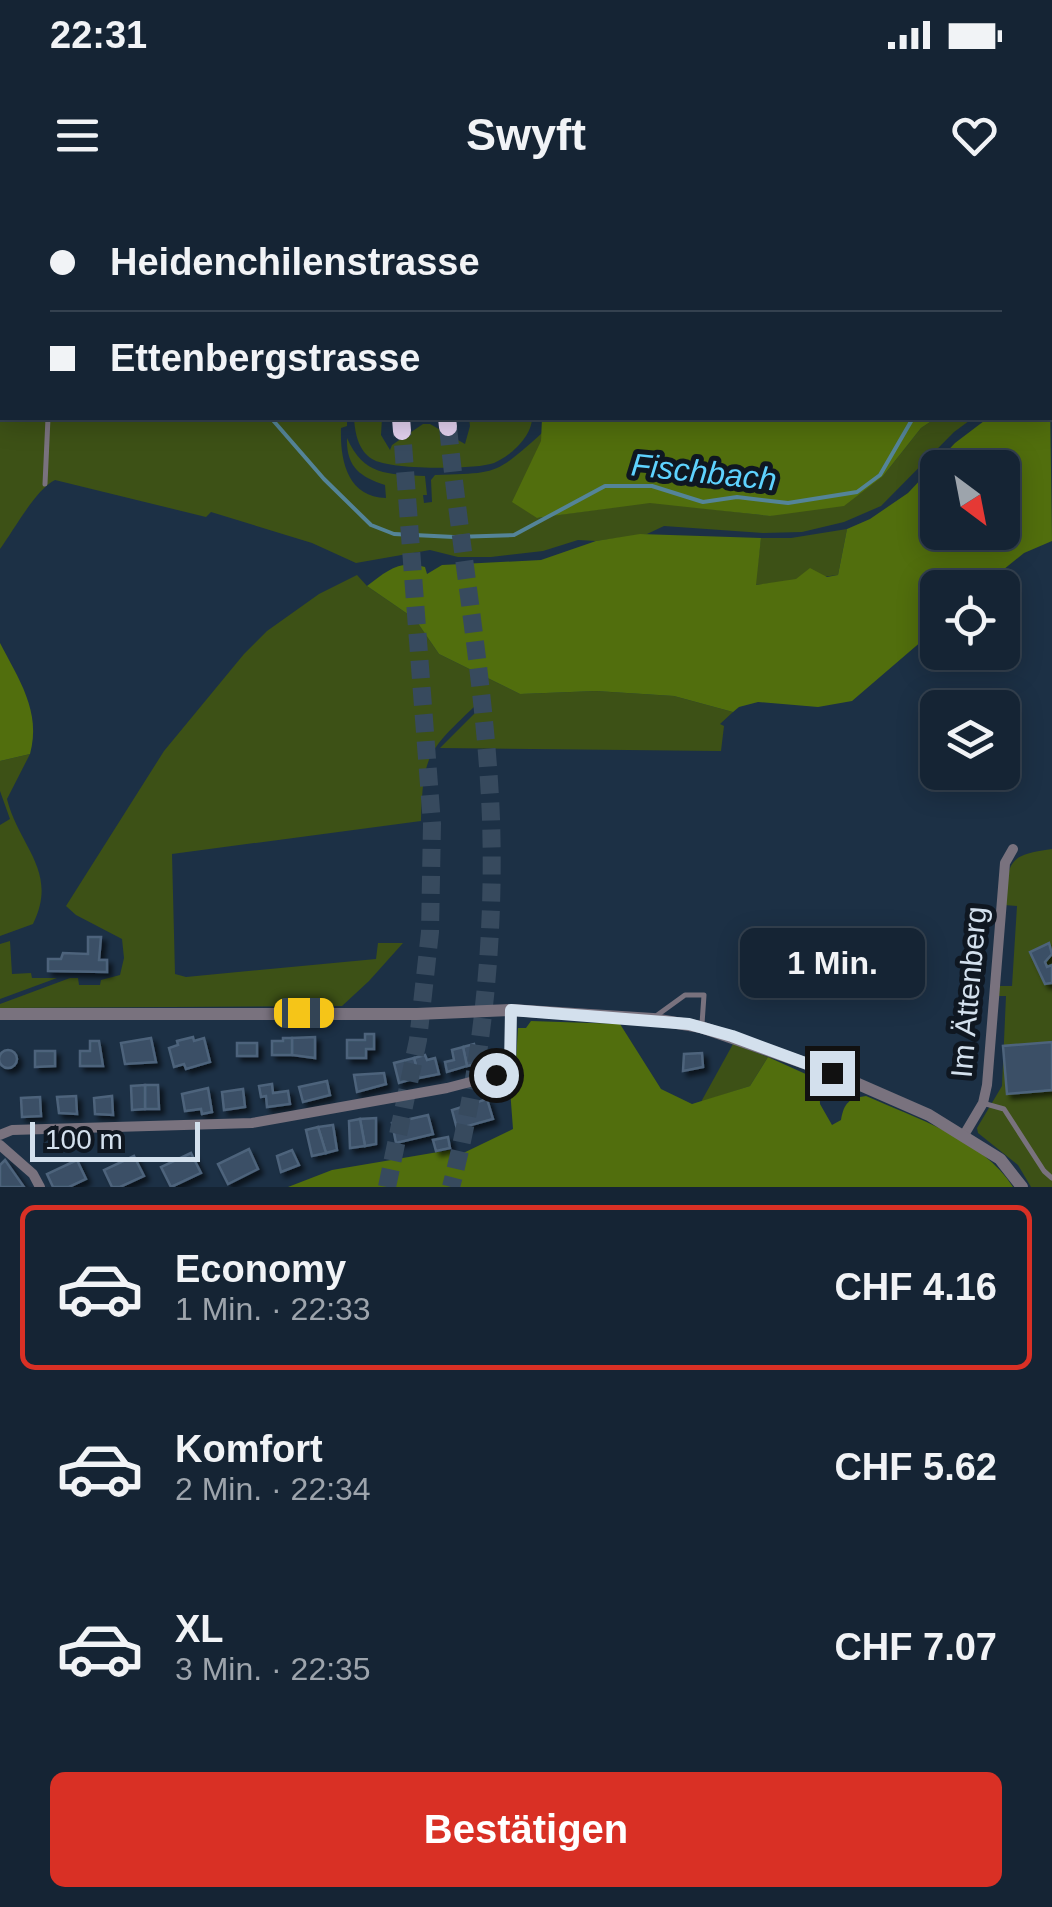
<!DOCTYPE html>
<html lang="de">
<meta charset="utf-8">
<style>
:root{--surface:#152434;--page:#1e2c3c;--text:#f1f3f6;--muted:#9da4ac;--line:#34414f;--accent:#d93025}
body{margin:0;font-family:Helvetica,sans-serif;background:var(--page);color:var(--text);height:100vh;display:flex;flex-direction:column;font-size:38px;white-space:nowrap}
*{box-sizing:border-box;margin:0}
p{font-size:32px;color:var(--muted)}
.icon{flex:none;width:55px;height:55px;fill:none;stroke:currentColor;stroke-width:2;stroke-linecap:round;stroke-linejoin:round}
.map{position:relative;height:987px;overflow:hidden}
.drawer{display:flex;flex-direction:column;background:var(--surface);flex:1}
.drawer>*{flex:none}
.hud{position:absolute;left:0px;top:0px;width:1052px;height:220px;box-shadow:0 5px 25px #0003,0 0 0 2px var(--line);display:grid;align-content:center;height:220px;padding:0 50px;background:var(--surface)}
.needle{width:65px;rotate:148deg}
.fabs{position:absolute;left:920px;top:250px;display:grid;gap:20px}
.fabs a{display:grid;place-items:center;width:100px;height:100px;border-radius:15px;background:var(--surface);box-shadow:0 5px 25px #0003,0 0 0 2px var(--line);font-size:50px}
.scale{position:absolute;left:30px;bottom:25px;width:170px;box-sizing:border-box;padding-left:10px;border:5px solid #d3e0ed;border-top:0;font-size:28px;line-height:35px;white-space:nowrap;color:#d3e0ed;-webkit-text-stroke:8px #0f1721;paint-order:stroke}
.end{position:absolute;width:45px;height:45px;margin:-22px;border:12px solid #d3e0ed;background:#111;box-shadow:0 0 0 5px #111}
.from{border-radius:50%}
.bubble{position:absolute;height:70px;border-radius:15px;background:var(--surface);box-shadow:0 5px 25px #0003,0 0 0 2px var(--line);font-size:32px;font-weight:800;line-height:70px;text-align:center}
.car{position:absolute;width:30px;height:60px;margin:-30px -15px;border-radius:12px;box-shadow:0 0 8px 2px #0007;background:linear-gradient(#f5c518 24%,#345 0 40%,#f5c518 0 76%,#345 0 86%,#f5c518 0)}
.hud b{display:flex;align-items:center;gap:35px;height:95px;font-size:38px}
.hud b+b{border-top:2px solid var(--line)}
.hud i{width:25px;height:25px;background:var(--text)}
ul{padding:18px 0 0;list-style:none}
li{display:flex;align-items:center;gap:30px;height:165px;margin:0 20px 15px;padding:0 30px;border:5px solid transparent;border-radius:15px}
li div{flex:1}
li b{display:block;font-size:38px}
li em{font-style:normal;font-weight:800}
li.on{border-color:var(--accent)}
li>.icon{width:90px;height:90px;stroke-width:1.5}
.primary-button{display:flex;gap:20px;margin-top:auto;padding:20px 50px}
.primary-button a{flex:1;height:115px;border-radius:15px;background:var(--accent);color:#fff;font-size:40px;font-weight:800;line-height:115px;text-align:center}
.status{display:flex;justify-content:space-between;align-items:center;height:70px;padding:0 50px;background:var(--surface);direction:ltr}
.status svg{height:28px;fill:currentColor}
header{display:flex;justify-content:space-between;align-items:center;height:130px;padding:0 50px;background:var(--surface);font-size:45px;font-weight:800}
.map>svg:first-child{display:block}
</style>
<div class="status"><b>22:31</b><svg viewBox="0 0 49 12"><path d="M0 12V9h3v3zM5 12V6h3v6zM10 12V3h3v9zM15 12V0h3v12zM26 1h20v11H26zM47 4h2v5h-2z"/></svg></div>
<header><svg class="icon" aria-label="menu" viewBox="0 0 24 24"><path d="M4 6h16M4 12h16M4 18h16"/></svg>Swyft<svg class="icon" aria-label="heart" viewBox="0 0 24 24"><path d="M12 20l-8-8c-3-5 5-10 8-4 3-6 11-1 8 4z"/></svg></header>
<div class="map">
<svg width="1052" height="987" viewBox="0 0 1052 987">
<defs>
<filter id="shadow"><feDropShadow dx="4.5" dy="4.5" stdDeviation="2.5" flood-color="#0009"/></filter>
</defs>
<rect width="100%" height="100%" fill="#1c3045"/>
<g fill="#3d5116">
<path d="M 0,0 L 358,0 L 2,2 L 2,218 L 347,218 L 347,226 L 341,228 C 340,260 347,297 386,298 L 385,285 C 360,277 346,267 347,238 C 364,276 387,274 425,276 L 427,295 L 423,295 L 424,303 L 432,302 L 431,280 L 435,275 C 498,273 495,275 542,233 L 537,318 L 650,302 L 770,316 L 883,276 L 921,228 L 936,218 L 973,218 L 954,232 L 881,306 L 844,322 L 802,332 L 763,333 L 664,326 L 647,334 L 596,341 L 578,340 L 543,351 L 491,357 L 458,357 L 430,350 L 356,363 L 312,343 L 211,312 L 206,317 L 55,280 C 36,289 14,330 0,349 Z"/>
<path d="M 354,218 L 382,218 L 381,235 L 390,250 L 392,245 L 423,224 L 430,224 L 465,244 L 470,226 L 469,218 L 532,218 C 532,236 511,256 494,263 C 475,270 389,270 372,259 C 358,250 355,233 354,218 Z"/>
<polygon points="847,329 838,375 755,385 761,338 791,338"/>
<path d="M 357,375 L 367,386 L 415,419 L 439,454 L 520,494 L 596,491 L 674,496 L 733,512 L 720,524 L 724,526 L 721,551 L 440,548 L 479,509 L 476,505 C 428,551 423,554 421,621 L 172,654 L 175,774 L 186,777 L 376,759 L 378,743 L 403,743 L 369,781 L 342,806 L 0,808 L 0,804 L 70,778 L 78,778 L 79,785 L 100,785 L 101,780 L 120,775 L 124,758 L 122,739 L 76,715 L 66,706 L 164,551 L 244,454 L 267,431 L 319,394 Z"/>
<path d="M 30,554 L 7,599 C 19,647 59,671 33,724 L 0,736 L 0,625 L 10,619 L 0,591 L 0,561 Z"/>
<path d="M 1052,649 L 1052,987 L 1031,987 L 1018,965 L 978,933 L 977,928 L 1002,886 L 1006,796 L 998,796 L 999,786 L 1012,786 L 1017,706 L 1004,705 C 1009,661 1007,655 1052,649 Z"/>
<polygon points="10,741 12,774 31,773 32,778 57,778 0,799 0,744"/>
<polygon points="733,844 768,857 750,886 701,902"/>
</g>
<g fill="#516e0d" fill-rule="evenodd">
<polygon points="547,0 1052,0 1052,167 1050,2 546,2"/>
<path d="M 1050,199 L 1052,341 L 1024,353 L 982,387 L 938,388 L 937,428 L 852,501 L 818,507 L 758,502 L 739,507 L 733,512 L 674,496 L 596,491 L 520,494 L 439,454 L 415,419 L 367,386 C 387,371 399,359 425,367 L 427,374 L 442,365 L 541,360 L 596,341 L 640,334 L 761,338 L 756,385 L 796,379 L 810,368 L 827,377 L 838,375 L 847,329 L 870,319 L 908,293 L 955,243 L 988,218 L 1050,218 ZM 938,268 L 1002,268 L 1002,332 L 938,332 Z"/>
<polygon points="542,218 936,218 921,228 883,276 844,306 770,316 650,303 537,318 512,302 541,241"/>
<path d="M 0,443 C 18,478 42,512 30,554 L 0,561 Z"/>
<path d="M 531,821 L 620,824 L 661,889 L 692,904 L 750,886 L 768,857 L 819,880 L 820,904 L 832,925 L 841,920 C 844,903 849,898 866,896 C 915,918 983,939 1013,987 L 288,987 L 332,970 L 450,950 L 453,958 L 513,929 L 509,876 L 516,862 L 518,828 L 526,828 Z"/>
</g>
<g fill="none" stroke-linecap="round" stroke-linejoin="round">
<g stroke="#548498" stroke-width="4">
<polyline points="74,0 76,2"/>
<polyline points="1050,148 1052,149"/>
<polyline points="271,218 324,279 371,325 394,334 454,337 514,335 605,286 652,286 703,302 737,297 788,303 857,292 880,275 913,218"/>
</g>
</g>
<g fill="#3a4f66" stroke="#4e647b" stroke-width="2.5" filter="url(#shadow)">
<polygon points="88,737 101,737 99,760 107,760 107,772 48,771 48,759 61,759 63,753 88,754"/>
<polygon points="1049,743 1052,754 1045,762 1047,767 1052,765 1052,783 1045,784 1030,752"/>
<polygon points="365,834 374,834 374,849 366,849 366,858 347,858 347,840 365,840"/>
<polygon points="193,837 194,841 204,838 210,862 186,869 184,864 174,867 169,848 178,845 177,841"/>
<polygon points="315,837 315,858 292,855 292,838"/>
<polygon points="151,838 156,862 125,864 121,843"/>
<polygon points="283,838 292,838 292,855 272,855 272,841 283,841"/>
<polygon points="90,841 99,841 103,866 80,866 80,851 90,851"/>
<polygon points="1052,842 1052,890 1007,894 1003,846"/>
<rect x="237" y="843" width="20" height="13"/>
<polygon points="474,844 476,854 485,852 487,862 467,866 463,847"/>
<polygon points="463,847 467,866 447,872 445,862 454,860 452,850"/>
<circle cx="8" cy="859" r="9"/>
<polygon points="35,851 55,851 55,866 35,867"/>
<polygon points="702,853 703,867 683,871 684,854"/>
<polygon points="425,855 427,860 435,858 439,874 419,878 414,858"/>
<polygon points="414,858 419,877 399,883 394,863"/>
<polygon points="384,873 386,884 357,892 354,875"/>
<polygon points="327,881 330,895 303,902 299,887"/>
<polygon points="272,884 273,893 288,891 290,904 267,907 266,896 261,897 259,886"/>
<polygon points="145,885 158,885 159,909 145,909"/>
<polygon points="145,885 145,909 132,910 131,886"/>
<polygon points="208,888 212,912 202,914 201,909 185,911 182,894"/>
<polygon points="243,889 245,907 224,910 222,892"/>
<polygon points="76,896 77,914 59,913 57,897"/>
<polygon points="112,896 113,915 95,914 94,898"/>
<polygon points="40,897 41,916 22,917 21,898"/>
<polygon points="487,899 493,919 457,929 452,910"/>
<polygon points="428,915 433,934 396,943 392,923"/>
<polygon points="376,918 376,944 365,946 360,919"/>
<polygon points="360,919 365,946 350,948 349,921"/>
<polygon points="333,925 337,950 326,953 318,927"/>
<polygon points="318,927 326,953 312,956 306,930"/>
<polygon points="448,937 450,948 436,951 433,940"/>
<polygon points="249,949 258,969 228,984 218,964"/>
<polygon points="292,950 299,965 281,972 277,956"/>
<polygon points="191,953 201,973 171,987 161,967"/>
<polygon points="134,956 144,976 120,987 112,987 104,970"/>
<polygon points="5,960 24,987 0,987 0,965"/>
<polygon points="77,960 86,979 69,987 53,987 47,974"/>
</g>
<g fill="none" stroke-linecap="round" stroke-linejoin="round">
<g stroke="#374a5e" stroke-width="18" stroke-dasharray="18 9" stroke-linecap="butt">
<path d="M 448,227 C 461,357 486,488 491,619 C 495,742 482,868 451,987"/>
<polyline points="387,987 418,840 430,732 432,624 402,231"/>
</g>
<g stroke="#79727e" stroke-width="5">
<polyline points="9,0 11,2"/>
<polyline points="45,284 48,218"/>
<polyline points="656,816 685,795 704,795 702,824"/>
<polyline points="986,904 1004,909 1044,971 1052,978"/>
</g>
<g stroke="#79727e" stroke-width="10">
<polyline points="0,935 12,930 252,923 447,888 497,875 510,866 511,810"/>
<polyline points="964,935 983,903 987,885 1005,663 1013,649"/>
<polyline points="0,945 33,974 40,987"/>
</g>
<polyline stroke="#79727e" stroke-width="12" points="0,814 417,814 511,810 653,819 701,827 833,873 929,915 1000,959 1022,987"/>
<g stroke="#e2d0ee" stroke-width="18">
<polyline points="408,2 409,0"/>
<polyline points="453,2 454,0"/>
<polyline points="469,2 469,0"/>
<polyline points="401,218 402,231"/>
<polyline points="447,218 448,227"/>
</g>
</g>
<g fill="none" stroke-linecap="round" stroke-linejoin="round">
<polyline stroke="#d3e0ed" stroke-width="12" points="496,875 510,866 511,810 689,824 732,836 832,873"/>
</g>
<g text-anchor="middle" stroke-width="10" stroke-linejoin="round" paint-order="stroke">
<g font-size="30" fill="#d3e0ed" stroke="#0f1721">
<text transform="translate(969 792) rotate(-85)" y="10">Im Ättenberg</text>
</g>
<g font-size="32" font-style="italic" fill="#5ed2fe" stroke="#0f1721">
<text transform="translate(704 272) rotate(6)" y="11">Fischbach</text>
</g>
</g>
</svg>
<div class="fabs">
<a><svg class="needle" viewBox="-14 -14 28 28"><path d="M0-13l5 13h-10z" fill="#e53935"/><path d="M0 13l5-13h-10z" fill="#9da4ac"/></svg></a>
<a><svg class="icon" aria-label="locate" viewBox="0 0 24 24"><circle cx="12" cy="12" r="6"/><path d="M12 2v4M12 18v4M2 12h4M18 12h4"/></svg></a>
<a><svg class="icon" aria-label="layers" viewBox="0 0 24 24"><path d="M12 4l9 5-9 5-9-5zM3 14l9 5 9-5"/></svg></a>
</div>
<div class="scale">100 m</div>
<i class="end from" style="left:496px;top:875px"></i>
<i class="end" style="left:832px;top:873px"></i>
<div class="bubble" style="left:740px;top:728px;width:185px">1 Min.</div>
<i class="car" style="left:304px;top:813px;rotate:90deg"></i>
<div class="hud">
<b><i class="from"></i>Heidenchilenstrasse</b>
<b><i></i>Ettenbergstrasse</b>
</div>
</div>
<section class="drawer">
<ul>
<li class="on"><svg class="icon" aria-label="car" viewBox="0 0 24 24"><path d="M5 17H2v-5l4-1 3-4h7l3 4 3 1v5h-3M9 17h6M6 11h13"/><circle cx="7" cy="17" r="2"/><circle cx="17" cy="17" r="2"/></svg><div><b>Economy</b><p>1 Min. · 22:33</p></div><em>CHF 4.16</em></li>
<li><svg class="icon" aria-label="car" viewBox="0 0 24 24"><path d="M5 17H2v-5l4-1 3-4h7l3 4 3 1v5h-3M9 17h6M6 11h13"/><circle cx="7" cy="17" r="2"/><circle cx="17" cy="17" r="2"/></svg><div><b>Komfort</b><p>2 Min. · 22:34</p></div><em>CHF 5.62</em></li>
<li><svg class="icon" aria-label="car" viewBox="0 0 24 24"><path d="M5 17H2v-5l4-1 3-4h7l3 4 3 1v5h-3M9 17h6M6 11h13"/><circle cx="7" cy="17" r="2"/><circle cx="17" cy="17" r="2"/></svg><div><b>XL</b><p>3 Min. · 22:35</p></div><em>CHF 7.07</em></li>
</ul>
<div class="primary-button"><a>Bestätigen</a></div>
</section>
